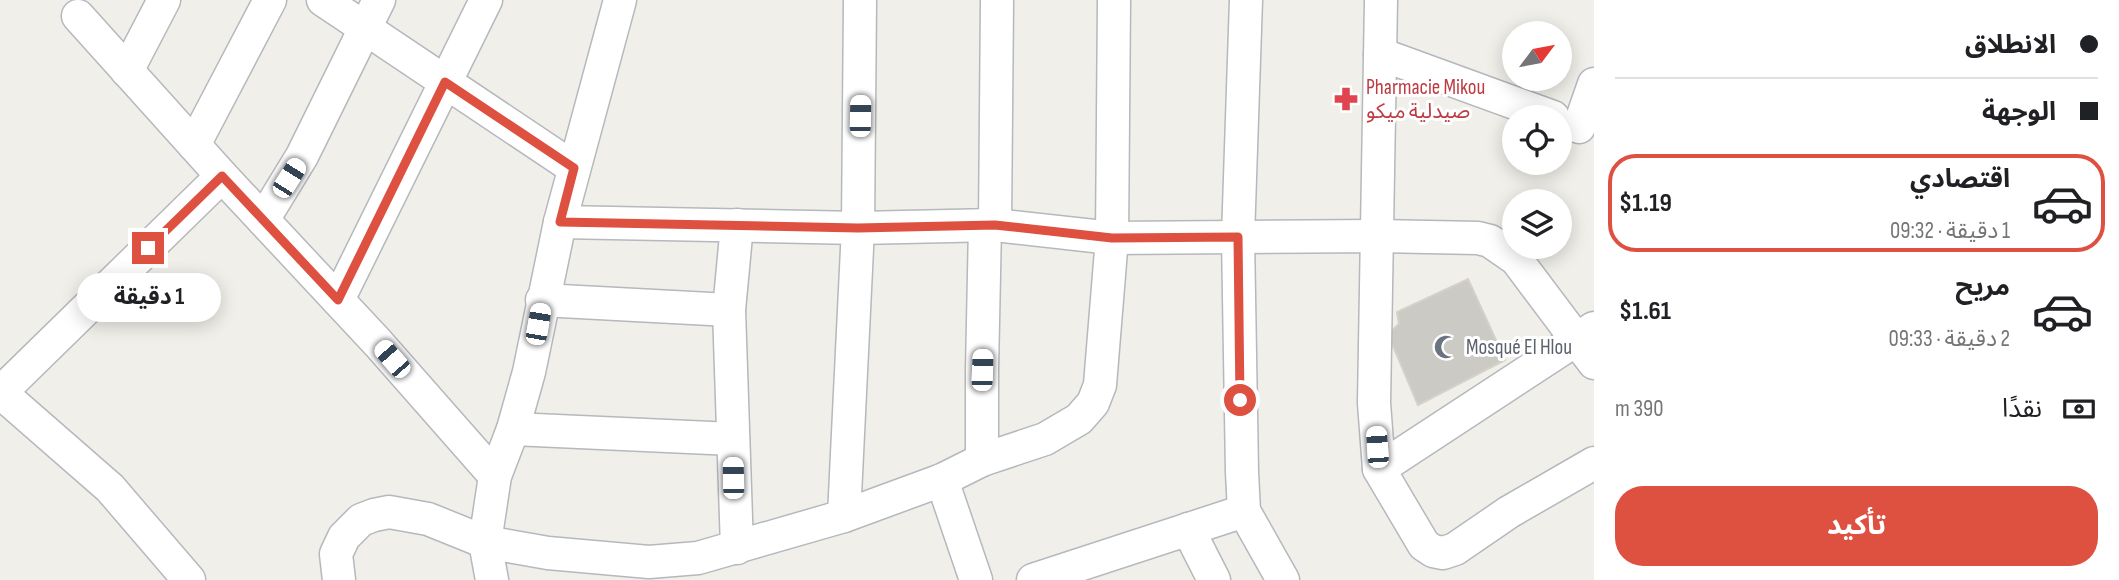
<!DOCTYPE html>
<html lang="ar">
<meta charset="utf-8">
<style>
:root{--surface:#fff;--page:#f2f2f2;--text:#202124;--muted:#757577;--line:#e0e0e0;--accent:#de5140}
body{margin:0;font-family:"Sofia Sans Condensed","Noto Sans Arabic",sans-serif;background:var(--page);color:var(--text);direction:rtl;height:100vh;display:flex;flex-direction:column;font-size:26px;white-space:nowrap}
*{box-sizing:border-box;margin:0}
p{font-size:23px;color:var(--muted)}
.icon{flex:none;width:38px;height:38px;fill:none;stroke:currentColor;stroke-width:2;stroke-linecap:round;stroke-linejoin:round}
.map{position:relative;flex:1;overflow:hidden;direction:ltr}
.panel{display:flex;flex-direction:column;background:var(--surface);width:525px}
.panel>*{flex:none}
.guide{display:grid;align-content:center;height:154px;padding:0 21px;background:var(--surface)}
.needle{width:46px;rotate:58deg}
.buttons{position:absolute;left:1502px;top:21px;display:grid;gap:14px}
.buttons a{display:grid;place-items:center;width:70px;height:70px;border-radius:50%;background:var(--surface);box-shadow:0 4px 18px #0003;font-size:35px}
.end{position:absolute;width:32px;height:32px;margin:-16px;border:9px solid #de5140;background:#fff;box-shadow:0 0 0 4px #fff}
.from{border-radius:50%}
.bubble{position:absolute;height:49px;border-radius:24px;background:var(--surface);box-shadow:0 4px 18px #0003;font-size:23px;font-weight:700;line-height:49px;text-align:center;direction:rtl}
.car{position:absolute;width:21px;height:42px;margin:-21px -10px;border-radius:9px;box-shadow:0 0 5px 2px #0007;background:linear-gradient(#fff 24%,#345 0 40%,#fff 0 76%,#345 0 86%,#fff 0)}
.guide b{display:flex;align-items:center;gap:24px;height:66px;font-size:26px}
.guide b+b{border-top:2px solid var(--line)}
.guide i{width:18px;height:18px;background:var(--text)}
ul{padding:0;list-style:none}
li{display:flex;align-items:center;gap:21px;height:98px;margin:0 14px 10px;padding:0 7px;border:4px solid transparent;border-radius:28px}
li div{flex:1}
li b{display:block;font-size:26px}
li em{font-style:normal;font-weight:700}
li.current{border-color:var(--accent)}
li>.icon{width:63px;height:63px;stroke-width:1.5}
.pay{display:flex;align-items:center;gap:18px;height:77px;padding:0 21px;font-size:26px}
.pay p{margin-inline-start:auto}
.cta{display:flex;gap:14px;margin-top:auto;padding:14px 21px}
.cta a{flex:1;height:80px;border-radius:28px;background:var(--accent);color:#fff;font-size:28px;font-weight:700;line-height:80px;text-align:center}
main{display:flex;flex:1;min-height:0}
.map>svg:first-child{display:block}
</style>
<main>
<section class="panel">
<div class="guide">
<b><i class="from"></i>الانطلاق</b>
<b><i></i>الوجهة</b>
</div>
<ul>
<li class="current"><svg class="icon" aria-label="car" viewBox="0 0 24 24"><path d="M5 17H2v-5l4-1 3-4h7l3 4 3 1v5h-3M9 17h6M6 11h13"/><circle cx="7" cy="17" r="2"/><circle cx="17" cy="17" r="2"/></svg><div><b>اقتصادي</b><p>1 دقيقة · 09:32</p></div><em>$1.19</em></li>
<li><svg class="icon" aria-label="car" viewBox="0 0 24 24"><path d="M5 17H2v-5l4-1 3-4h7l3 4 3 1v5h-3M9 17h6M6 11h13"/><circle cx="7" cy="17" r="2"/><circle cx="17" cy="17" r="2"/></svg><div><b>مريح</b><p>2 دقيقة · 09:33</p></div><em>$1.61</em></li>
</ul>
<div class="pay"><svg class="icon" aria-label="cash" viewBox="0 0 24 24"><path d="M3 7h18v10H3z"/><circle cx="12" cy="12" r="2"/></svg>نقدًا<p>390 m</p></div>
<div class="cta"><a>تأكيد</a></div>
</section>
<div class="map">
<svg width="1594" height="580" viewBox="0 0 1594 580">
<rect width="100%" height="100%" fill="#f0efe9"/>
<polygon fill="#cccac5" stroke="#d5d1c7" stroke-width="2" points="1468,279 1505,360 1418,405 1388,334 1399,324 1397,312"/>
<g fill="none" stroke-linecap="round" stroke-linejoin="round">
<g stroke="#b5b8bc" stroke-width="35">
<g id="minor">
<polyline points="323,0 574,168"/>
<polyline points="1246,0 1238,237 1242,472 1244,511 1283,580"/>
<polyline points="1381,0 1374,403 1379,469 1424,545 1433,551 1443,553 1455,549 1509,512 1594,463"/>
<polyline points="78,16 222,176 378,343 495,476"/>
<polyline points="1380,54 1553,117"/>
<polyline points="127,71 164,0"/>
<polyline points="1579,127 1594,84"/>
<polyline points="194,145 270,0"/>
<polyline points="263,220 302,156 379,0"/>
<polyline points="560,222 858,228 995,225 1112,238 1378,236 1478,238 1490,241 1516,259 1594,363"/>
<polyline points="995,225 997,0"/>
<polyline points="338,300 486,0"/>
<polyline points="542,300 729,310"/>
<polyline points="0,392 110,488 189,580"/>
<polyline points="0,393 222,176"/>
<polyline points="513,429 733,439"/>
<polyline points="982,460 982,370 985,226"/>
<polyline points="1379,469 1594,328"/>
<polyline points="942,480 976,580"/>
<polyline points="844,516 858,228 860,0"/>
<polyline points="1188,529 1214,580"/>
<polyline points="737,548 729,310 737,225"/>
<polyline points="339,580 336,554 344,537 361,520 374,515 389,512 428,519 485,542 548,553 649,562 698,558 844,516 942,480 982,460 1045,439 1079,419 1093,403 1100,385 1112,238 1114,0"/>
<polyline points="492,580 485,542 495,476 513,429 529,372 560,222 620,0"/>
<polyline points="1033,580 1244,511"/>
</g>
</g>
<use href="#minor" stroke="#fff" stroke-width="32"/>
</g>
<g fill="none" stroke-linecap="round" stroke-linejoin="round">
<polyline stroke="#de5140" stroke-width="9" points="148,248 222,176 338,300 445,82 574,168 560,222 858,228 995,225 1112,238 1238,237 1240,400"/>
</g>
<defs>
<g id="pharmacy-bare" transform="scale(1.89)"><path d="M-2-6h4v4h4v4h-4v4h-4v-4h-4v-4h4Z" fill="#e0444e" stroke="#fff" stroke-width="2.5" paint-order="stroke"/></g>
<g id="mosque-bare" transform="scale(1.89)"><path d="M3.5-4.9A6 6 0 1 0 3.5 4.9A5 5 0 1 1 3.5-4.9Z" fill="#6b7280" stroke="#fff" stroke-width="2.5" paint-order="stroke"/></g>
</defs>
<g fill-rule="evenodd">
<use href="#pharmacy-bare" x="1346" y="99"/>
<use href="#mosque-bare" x="1446" y="347"/>
</g>
<g text-anchor="middle" stroke-width="6" stroke-linejoin="round" paint-order="stroke">
<g font-size="21" fill="#be3a42" stroke="#fff" text-anchor="start">
<text x="1366" y="94">Pharmacie Mikou<tspan x="1366" dy="24">صيدلية ميكو</tspan></text>
</g>
<g font-size="21" fill="#5b616d" stroke="#fff" text-anchor="start">
<text x="1466" y="354">Mosqué El Hlou</text>
</g>
</g>
</svg>
<div class="buttons">
<a><svg class="needle" viewBox="-14 -14 28 28"><path d="M0-13l5 13h-10z" fill="#e53935"/><path d="M0 13l5-13h-10z" fill="#757577"/></svg></a>
<a><svg class="icon" aria-label="locate" viewBox="0 0 24 24"><circle cx="12" cy="12" r="6"/><path d="M12 2v4M12 18v4M2 12h4M18 12h4"/></svg></a>
<a><svg class="icon" aria-label="layers" viewBox="0 0 24 24"><path d="M12 4l9 5-9 5-9-5zM3 14l9 5 9-5"/></svg></a>
</div>
<i class="end from" style="left:1240px;top:400px"></i>
<i class="end" style="left:148px;top:248px"></i>
<div class="bubble" style="left:77px;top:273px;width:144px">1 دقيقة</div>
<i class="car" style="left:860px;top:116px;rotate:1deg"></i>
<i class="car" style="left:289px;top:178px;rotate:32deg"></i>
<i class="car" style="left:538px;top:324px;rotate:10deg"></i>
<i class="car" style="left:392px;top:359px;rotate:319deg"></i>
<i class="car" style="left:982px;top:370px;rotate:2deg"></i>
<i class="car" style="left:1377px;top:447px;rotate:356deg"></i>
<i class="car" style="left:733px;top:478px;rotate:359deg"></i>
</div>
</main>
